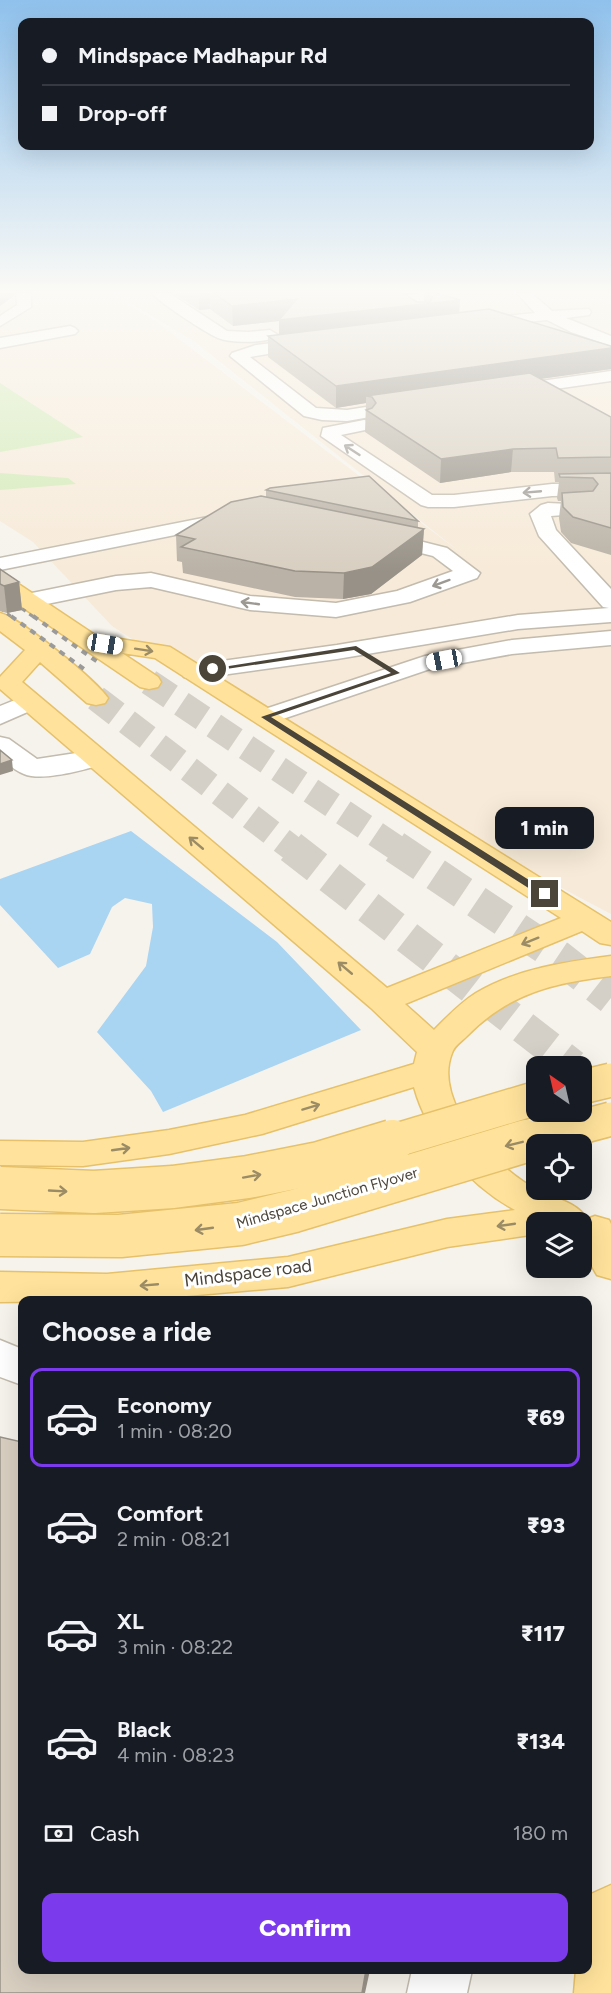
<!DOCTYPE html>
<meta charset="utf-8">
<style>
:root{--surface:#171b24;--page:#242831;--text:#f1f3f6;--muted:#9ea1a6;--line:#363941;--accent:#7c3aed}
body{margin:0;font-family:Figtree,sans-serif;background:var(--page);color:var(--text);height:100vh;display:flex;flex-direction:column;font-size:22px;white-space:nowrap}
*{box-sizing:border-box;margin:0}
p{font-size:20px;color:var(--muted)}
.icon{flex:none;width:33px;height:33px;fill:none;stroke:currentColor;stroke-width:2;stroke-linecap:round;stroke-linejoin:round}
.map{position:relative;flex:1;overflow:hidden}
.drawer{position:absolute;left:18px;top:1296px;width:574px;height:678px;display:flex;flex-direction:column;background:var(--surface);border-radius:12px;box-shadow:0 6px 24px #0002}
.drawer>*{flex:none}
.guide{position:absolute;left:18px;top:18px;width:576px;height:132px;border-radius:12px;box-shadow:0 6px 24px #0002;display:grid;align-content:center;height:132px;padding:0 24px;background:var(--surface)}
.needle{width:39px;rotate:326deg}
.fabs{position:absolute;left:526px;top:1056px;display:grid;gap:12px}
.fabs a{display:grid;place-items:center;width:66px;height:66px;border-radius:12px;background:var(--surface);box-shadow:0 6px 24px #0002;font-size:30px}
.end{position:absolute;width:27px;height:27px;margin:-14px;border:8px solid #4b4439;background:#fff;box-shadow:0 0 0 3px #fff}
.from{border-radius:50%}
.bubble{position:absolute;height:42px;border-radius:12px;background:var(--surface);box-shadow:0 6px 24px #0002;font-size:20px;font-weight:800;line-height:42px;text-align:center}
.car{position:absolute;width:18px;height:36px;margin:-18px -9px;border-radius:8px;box-shadow:0 0 4px 2px #0007;background:linear-gradient(#fff 24%,#345 0 40%,#fff 0 76%,#345 0 86%,#fff 0)}
.guide b{display:flex;align-items:center;gap:21px;height:57px;font-size:22px}
.guide b+b{border-top:2px solid var(--line)}
.guide i{width:15px;height:15px;background:var(--text)}
ul{padding:0;list-style:none}
li{display:flex;align-items:center;gap:18px;height:99px;margin:0 12px 9px;padding:0 12px;border:3px solid transparent;border-radius:12px}
li div{flex:1}
li b{display:block;font-size:22px}
li em{font-style:normal;font-weight:800}
li.current{border-color:var(--accent)}
li>.icon{width:54px;height:54px;stroke-width:1.5}
h2{padding:0 24px;font-size:27px;line-height:72px}
.pay{display:flex;align-items:center;gap:15px;height:66px;padding:0 24px;font-size:22px}
.pay p{margin-inline-start:auto}
.cta{display:flex;gap:12px;margin-top:auto;padding:12px 24px}
.cta a{flex:1;height:69px;border-radius:12px;background:var(--accent);color:#fff;font-size:24px;font-weight:800;line-height:69px;text-align:center}
.map>svg:first-child{display:block}
</style>
<div class="map">
<svg width="611" height="1993" viewBox="0 0 611 1993">
<rect width="100%" height="100%" fill="#f6f3ec"/>
<polygon fill="#f7ead8" points="0,293 108,293 154,320 465,556 195,342 114,293 611,293 611,914 312,756 112,626 33,542 0,521"/>
<g fill="#d2eab5">
<polygon points="0,383 83,437 0,452"/>
<polygon points="0,473 68,478 76,484 0,490"/>
</g>
<polygon fill="#a9d4f2" points="131,831 277,942 361,1030 163,1112 151,1091 97,1032 146,966 153,927 152,904 125,898 112,907 90,954 58,968 0,905 0,879"/>
<g fill="none" stroke-linecap="round" stroke-linejoin="round">
<g stroke="#d4d0c8" stroke-width="26" stroke-dasharray="26 13" stroke-linecap="butt">
<polyline points="149,682 398,849"/>
<polyline points="96,698 293,849"/>
</g>
<g stroke="#d4d0c8" stroke-width="33" stroke-dasharray="33 16" stroke-linecap="butt">
<polyline points="291,847 573,1066"/>
<polyline points="395,847 559,957 611,998"/>
</g>
<g stroke="#c2bbae" stroke-width="3">
<g id="minor">
<polygon points="16,293 31,293 31,307 0,326 0,316 17,305"/>
<path d="M 152,293 L 169,293 L 227,331 L 248,332 L 270,330 L 278,335 C 270,344 229,343 218,338 C 206,333 160,303 152,293 Z"/>
<polygon points="517,293 531,293 552,311 589,309 591,312 589,315 566,318 611,336 611,346 571,332 547,320 474,327 467,323 474,319 535,313"/>
<polygon points="70,326 75,328 78,331 75,334 0,348 0,338"/>
<polygon points="313,338 318,340 321,343 318,346 250,357 316,408 347,410 410,400 416,401 419,405 416,409 410,410 347,421 322,420 304,416 230,356 232,353 256,345"/>
<polygon points="611,371 611,381 506,396 498,391 506,386"/>
<polygon points="364,420 370,421 373,425 370,429 341,435 432,495 454,495 552,484 611,483 611,495 552,496 454,507 428,507 421,505 321,436 323,428"/>
<polygon points="548,503 590,505 593,509 590,513 551,516 556,530 611,589 611,622 518,629 337,659 193,679 184,677 181,672 184,667 193,665 337,645 518,615 609,608 603,607 539,536 530,514 541,505"/>
<polygon points="233,512 240,514 243,518 240,522 0,570 0,558"/>
<polygon points="380,531 447,548 480,573 477,578 410,602 336,617 250,610 151,587 116,590 27,608 19,606 16,601 19,596 27,594 116,576 151,573 250,596 336,603 397,591 453,571 433,556 373,541 370,537 373,533"/>
<polygon points="611,631 611,645 512,654 430,669 274,722 265,725 256,722 252,717 256,712 425,656 512,640"/>
<polygon points="30,694 39,697 43,702 39,707 0,724 0,706"/>
<path d="M 0,737 L 9,739 L 37,759 L 96,750 L 105,752 L 109,758 L 105,764 C 86,769 43,782 24,774 C 15,771 7,763 0,757 Z"/>
<polygon points="0,1340 22,1349 22,1385 0,1377"/>
<polygon points="412,1970 472,1970 467,1993 407,1993"/>
</g>
</g>
<g stroke="#e6c16a" stroke-width="3">
<g id="major">
<path d="M 0,575 L 8,577 L 95,635 L 170,647 L 611,922 L 611,945 L 600,943 L 582,931 L 405,1004 L 434,1030 C 447,1017 460,1003 476,993 C 516,969 565,962 611,956 L 611,976 C 553,983 509,993 467,1036 C 462,1041 454,1046 452,1053 C 432,1103 496,1168 537,1190 C 554,1198 577,1202 587,1219 L 595,1216 L 609,1220 L 611,1224 L 611,1279 L 597,1275 C 586,1257 582,1243 582,1222 L 537,1222 L 537,1234 L 447,1247 L 288,1287 L 142,1300 L 0,1302 L 0,1272 L 107,1274 L 288,1257 L 447,1219 L 515,1210 C 469,1185 428,1138 414,1087 L 262,1134 L 169,1154 L 83,1166 L 0,1165 L 0,1141 L 83,1142 L 169,1130 L 245,1115 L 414,1064 L 417,1052 L 371,1008 L 0,689 L 0,677 L 25,650 L 0,631 L 0,613 C 20,618 96,680 108,698 L 105,703 L 96,705 L 87,703 L 40,662 L 22,682 L 387,988 L 561,918 L 155,658 L 122,653 L 158,677 L 161,682 L 158,687 L 149,689 L 140,687 L 0,592 Z"/>
<polygon points="611,1885 611,1993 574,1993 576,1970 588,1970 588,1900 591,1894"/>
</g>
</g>
<use href="#minor" fill="#fff" fill-rule="evenodd"/>
<use href="#major" fill="#ffe39c" fill-rule="evenodd"/>
<g stroke="#9a9a9a" stroke-width="3" stroke-dasharray="4.5 4.5" stroke-linecap="butt">
<polyline points="0,593 35,618"/>
<polyline points="0,608 13,618"/>
</g>
<g stroke="#9a9a9a" stroke-width="4" stroke-dasharray="6 6" stroke-linecap="butt">
<polyline points="11,616 84,669"/>
<polyline points="33,616 99,663"/>
</g>
<g stroke="#e6c16a" stroke-width="36" stroke-linecap="butt">
<g id="major-bridge-far1">
<polyline points="582,1087 611,1080"/>
<polyline points="387,1143 537,1098"/>
<polyline points="521,1143 611,1119"/>
</g>
</g>
<g stroke="#e6c16a" stroke-width="45" stroke-linecap="butt">
<g id="major-bridge">
<polyline points="0,1188 94,1192 173,1187 248,1177 319,1163 392,1141"/>
<polyline points="0,1235 120,1236 240,1224 294,1211 526,1141"/>
</g>
</g>
<use href="#major-bridge-far1" stroke="#ffe39c" stroke-width="33"/>
<use href="#major-bridge" stroke="#ffe39c" stroke-width="42"/>
</g>
<g fill="#bab2a6">
<polygon points="173,293 423,293 405,295 417,302 424,302 424,293 437,293 459,312 611,346 611,369 540,379 611,417 611,555 571,543 561,532 559,518 561,501 558,501 557,498 559,482 555,482 554,472 511,472 440,483 365,432 366,403 336,408 268,357 268,336 279,335 279,321 233,326 210,309 199,310"/>
<polygon points="266,490 418,521 418,528 424,529 422,555 371,594 343,599 295,597 183,573 182,562 177,561 176,535 266,498"/>
<polygon points="0,569 19,582 22,610 7,613 0,611"/>
</g>
<g fill="#979187">
<polygon points="0,293 14,293 14,296 0,306"/>
<polygon points="199,293 210,293 210,309 199,310"/>
<polygon points="389,293 423,293 403,296 401,307 460,300 459,319 279,340 279,321 233,326 232,306 297,299"/>
<polygon points="611,348 611,369 375,402 372,397 366,396 366,403 336,408 336,386"/>
<polygon points="513,449 511,472 440,483 441,459"/>
<polygon points="424,529 422,555 371,594 343,599 344,573"/>
<polygon points="19,582 22,610 7,613 4,586"/>
<polygon points="12,760 13,771 0,775 0,764"/>
<polygon points="366,1970 370,1970 365,1993 362,1993"/>
</g>
<g fill="#d8cfc1" stroke="#979187" stroke-width="1.5">
<polygon points="214,293 402,293 417,302 430,302 432,297 427,293 437,293 460,300 279,320 297,299 232,306"/>
<polygon points="489,309 611,346 611,348 336,386 268,336"/>
<polygon points="530,373 611,417 611,457 558,458 556,448 513,449 441,459 366,410 372,408 376,403 372,397 366,396"/>
<polygon points="611,473 611,528 573,517 563,507 562,493 593,491 598,484 593,478 560,477 559,474"/>
<polygon points="369,476 418,521 266,490 270,488"/>
<polygon points="261,496 424,529 372,567 344,573 295,571 181,547 195,539 176,535 231,502"/>
<polygon points="0,569 19,582 4,586 0,584"/>
<polygon points="0,750 12,760 0,764"/>
<polygon points="0,1437 22,1442 22,1970 366,1970 362,1993 0,1993"/>
</g>
<defs><path id="oneway-shaft" d="M-6 0H5M1.5-3L5.5 0L1.5 3" fill="none" stroke-width="1.6" stroke-linecap="round" stroke-linejoin="round" transform="scale(1.5)"/></defs>
<g stroke="#9c9892">
<use href="#oneway-shaft" transform="translate(352 450) rotate(-147)"/>
<use href="#oneway-shaft" transform="translate(532 492) rotate(175)"/>
<use href="#oneway-shaft" transform="translate(441 583) rotate(160)"/>
<use href="#oneway-shaft" transform="translate(250 603) rotate(-172)"/>
</g>
<g stroke="#9c8c66">
<use href="#oneway-shaft" transform="translate(144 650) rotate(9)"/>
<use href="#oneway-shaft" transform="translate(196 843) rotate(-140)"/>
<use href="#oneway-shaft" transform="translate(530 941) rotate(158)"/>
<use href="#oneway-shaft" transform="translate(345 968) rotate(-140)"/>
<use href="#oneway-shaft" transform="translate(311 1107) rotate(-17)"/>
<use href="#oneway-shaft" transform="translate(514 1144) rotate(166)"/>
<use href="#oneway-shaft" transform="translate(121 1149) rotate(-8)"/>
<use href="#oneway-shaft" transform="translate(252 1176) rotate(-10)"/>
<use href="#oneway-shaft" transform="translate(58 1191) rotate(3)"/>
<use href="#oneway-shaft" transform="translate(506 1225) rotate(172)"/>
<use href="#oneway-shaft" transform="translate(204 1229) rotate(172)"/>
<use href="#oneway-shaft" transform="translate(149 1285) rotate(175)"/>
</g>
<linearGradient id="sky" x2="0" y2="1"><stop stop-color="#8fc1ec"/><stop offset="0.51" stop-color="#fbfaf6"/><stop offset="1" stop-color="#fbfaf6" stop-opacity="0"/></linearGradient>
<rect width="611" height="572" fill="url(#sky)"/>
<polygon fill="#4b4439" points="356,646 400,673 271,717 548,892 548,896 541,896 261,717 391,673 354,650 213,671 210,669"/>
<g text-anchor="middle" stroke-width="6" stroke-linejoin="round" paint-order="stroke">
<g font-size="15" fill="#4b4439" stroke="#fff">
<text transform="translate(327 1198) rotate(-16)" y="5">Mindspace Junction Flyover</text>
</g>
<g font-size="18" fill="#4b4439" stroke="#fff">
<text transform="translate(248 1273) rotate(-7)" y="6">Mindspace road</text>
</g>
</g>
</svg>
<div class="fabs">
<a><svg class="needle" viewBox="-14 -14 28 28"><path d="M0-13l5 13h-10z" fill="#e53935"/><path d="M0 13l5-13h-10z" fill="#9ea1a6"/></svg></a>
<a><svg class="icon" aria-label="locate" viewBox="0 0 24 24"><circle cx="12" cy="12" r="6"/><path d="M12 2v4M12 18v4M2 12h4M18 12h4"/></svg></a>
<a><svg class="icon" aria-label="layers" viewBox="0 0 24 24"><path d="M12 4l9 5-9 5-9-5zM3 14l9 5 9-5"/></svg></a>
</div>
<i class="end from" style="left:213px;top:669px"></i>
<i class="end" style="left:545px;top:894px"></i>
<div class="bubble" style="left:495px;top:807px;width:99px">1 min</div>
<i class="car" style="left:105px;top:644px;rotate:99deg"></i>
<i class="car" style="left:444px;top:660px;rotate:259deg"></i>
<div class="guide">
<b><i class="from"></i>Mindspace Madhapur Rd</b>
<b><i></i>Drop-off</b>
</div>
<section class="drawer">
<h2>Choose a ride</h2>
<ul>
<li class="current"><svg class="icon" aria-label="car" viewBox="0 0 24 24"><path d="M5 17H2v-5l4-1 3-4h7l3 4 3 1v5h-3M9 17h6M6 11h13"/><circle cx="7" cy="17" r="2"/><circle cx="17" cy="17" r="2"/></svg><div><b>Economy</b><p>1 min · 08:20</p></div><em>₹69</em></li>
<li><svg class="icon" aria-label="car" viewBox="0 0 24 24"><path d="M5 17H2v-5l4-1 3-4h7l3 4 3 1v5h-3M9 17h6M6 11h13"/><circle cx="7" cy="17" r="2"/><circle cx="17" cy="17" r="2"/></svg><div><b>Comfort</b><p>2 min · 08:21</p></div><em>₹93</em></li>
<li><svg class="icon" aria-label="car" viewBox="0 0 24 24"><path d="M5 17H2v-5l4-1 3-4h7l3 4 3 1v5h-3M9 17h6M6 11h13"/><circle cx="7" cy="17" r="2"/><circle cx="17" cy="17" r="2"/></svg><div><b>XL</b><p>3 min · 08:22</p></div><em>₹117</em></li>
<li><svg class="icon" aria-label="car" viewBox="0 0 24 24"><path d="M5 17H2v-5l4-1 3-4h7l3 4 3 1v5h-3M9 17h6M6 11h13"/><circle cx="7" cy="17" r="2"/><circle cx="17" cy="17" r="2"/></svg><div><b>Black</b><p>4 min · 08:23</p></div><em>₹134</em></li>
</ul>
<div class="pay"><svg class="icon" aria-label="cash" viewBox="0 0 24 24"><path d="M3 7h18v10H3z"/><circle cx="12" cy="12" r="2"/></svg>Cash<p>180 m</p></div>
<div class="cta"><a>Confirm</a></div>
</section>
</div>
